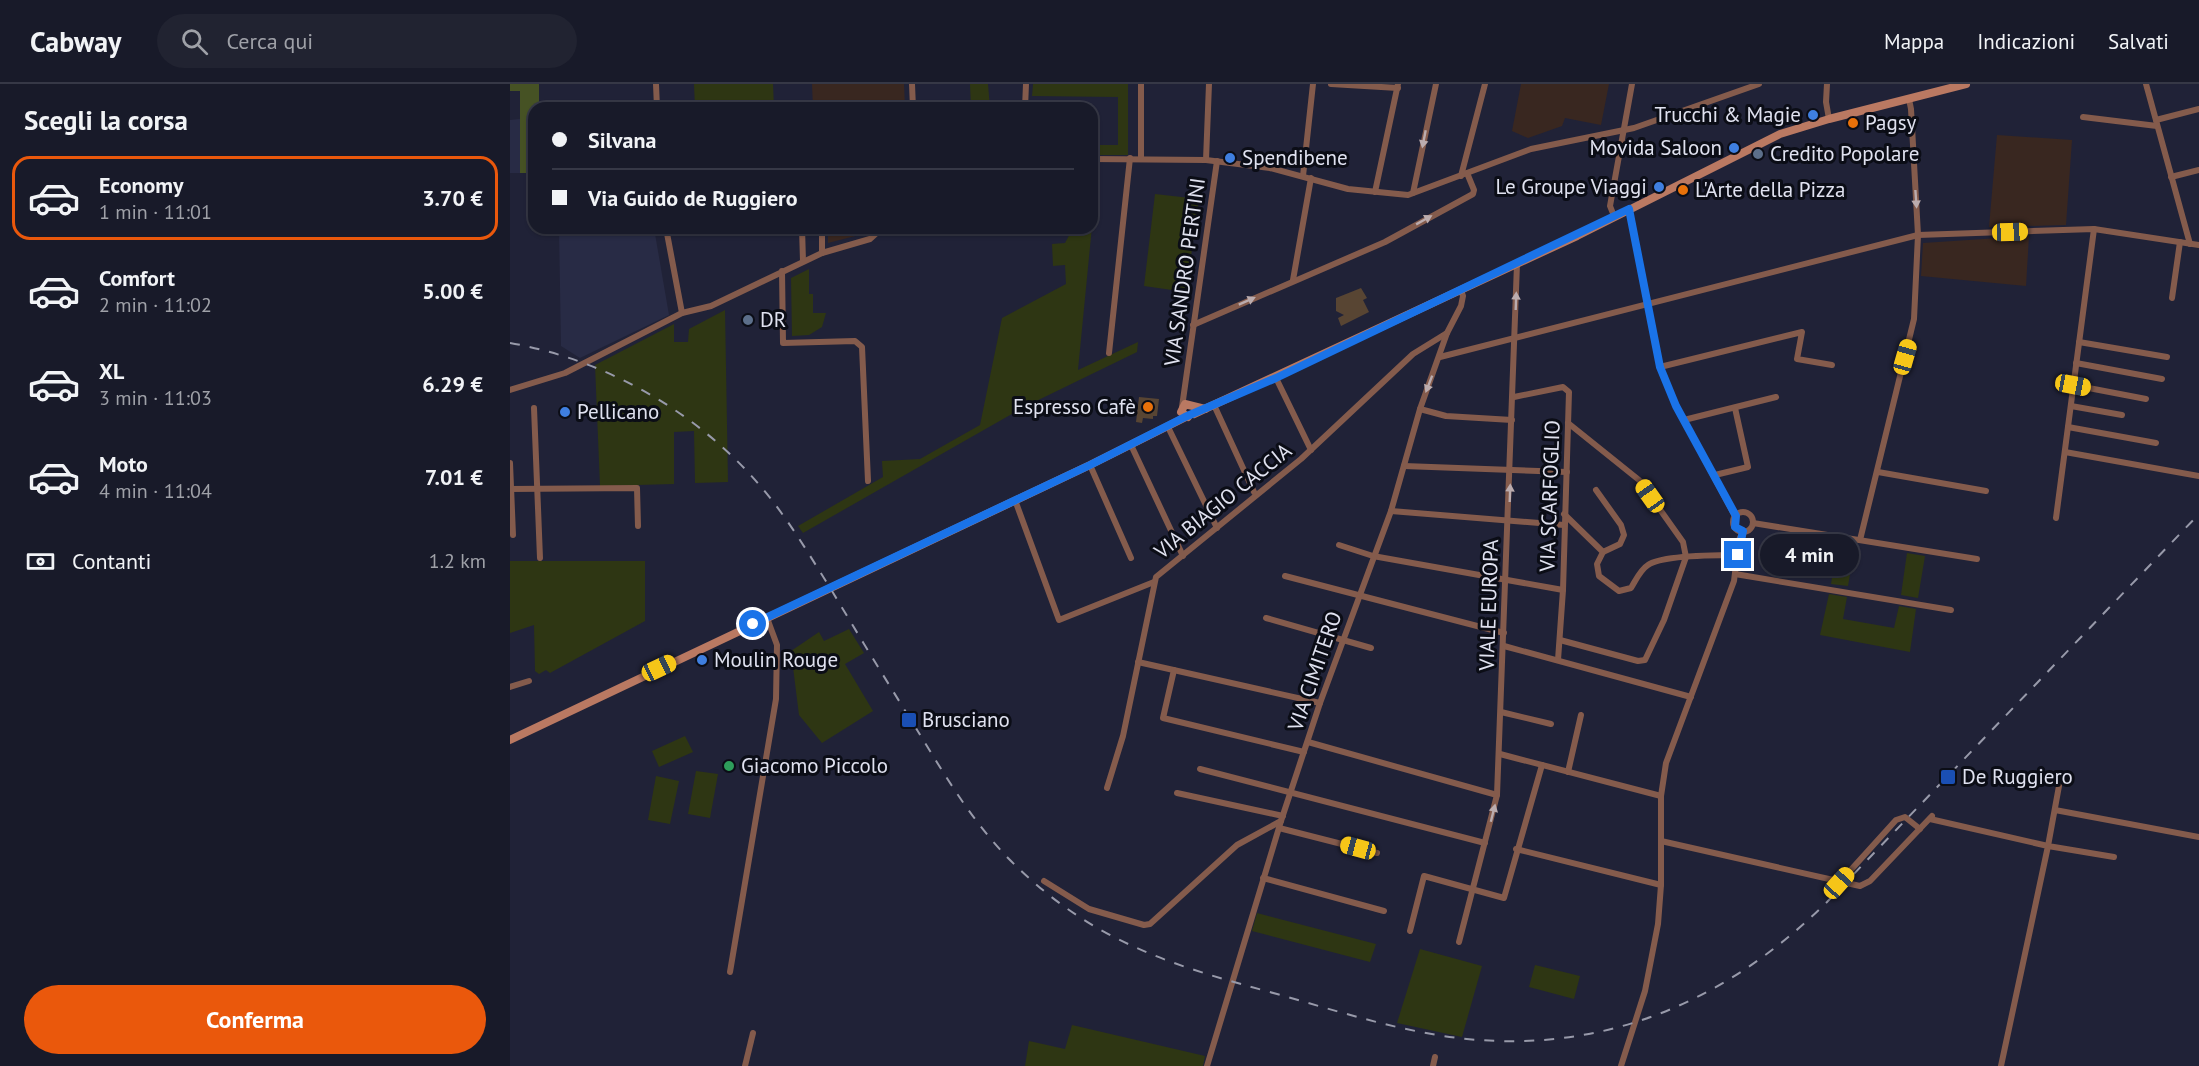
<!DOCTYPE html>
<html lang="it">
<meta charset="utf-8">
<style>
:root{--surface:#181a29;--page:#212331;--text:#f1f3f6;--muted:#9fa1a8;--line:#363846;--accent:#ea580c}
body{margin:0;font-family:"PT Sans",sans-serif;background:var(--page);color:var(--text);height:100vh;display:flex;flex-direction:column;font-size:22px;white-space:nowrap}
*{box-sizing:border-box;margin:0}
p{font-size:20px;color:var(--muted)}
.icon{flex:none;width:33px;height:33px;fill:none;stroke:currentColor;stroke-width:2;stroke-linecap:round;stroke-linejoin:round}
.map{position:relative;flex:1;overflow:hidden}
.panel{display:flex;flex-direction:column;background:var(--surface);width:510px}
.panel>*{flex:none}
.guide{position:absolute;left:18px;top:18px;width:570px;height:132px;border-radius:18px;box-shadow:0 2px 4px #0004,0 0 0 2px var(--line);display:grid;align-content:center;height:132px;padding:0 24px;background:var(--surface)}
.end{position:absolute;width:27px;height:27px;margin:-14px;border:8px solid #1a73e8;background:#fff;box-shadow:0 0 0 3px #fff}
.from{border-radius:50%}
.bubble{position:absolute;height:42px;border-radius:21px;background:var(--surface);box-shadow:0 2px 4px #0004,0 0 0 2px var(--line);font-size:20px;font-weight:700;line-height:42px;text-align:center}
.car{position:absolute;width:18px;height:36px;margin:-18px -9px;border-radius:8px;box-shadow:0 0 4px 2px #0007;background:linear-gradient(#f5c518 24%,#345 0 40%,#f5c518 0 76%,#345 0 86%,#f5c518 0)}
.guide b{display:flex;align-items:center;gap:21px;height:57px;font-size:22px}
.guide b+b{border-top:2px solid var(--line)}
.guide i{width:15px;height:15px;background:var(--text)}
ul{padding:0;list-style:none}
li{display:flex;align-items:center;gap:18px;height:84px;margin:0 12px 9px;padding:0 12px;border:3px solid transparent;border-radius:18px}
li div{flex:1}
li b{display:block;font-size:22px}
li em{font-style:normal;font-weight:700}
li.on{border-color:var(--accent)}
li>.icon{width:54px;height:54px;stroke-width:1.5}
h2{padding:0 24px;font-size:27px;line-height:72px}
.pay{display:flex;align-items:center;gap:15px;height:66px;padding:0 24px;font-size:22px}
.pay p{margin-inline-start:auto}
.button{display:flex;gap:12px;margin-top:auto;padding:12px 24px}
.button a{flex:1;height:69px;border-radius:36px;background:var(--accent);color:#fff;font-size:24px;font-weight:700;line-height:69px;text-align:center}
header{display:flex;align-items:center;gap:36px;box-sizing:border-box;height:84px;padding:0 30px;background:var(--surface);border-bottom:2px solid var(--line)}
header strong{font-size:28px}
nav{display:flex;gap:33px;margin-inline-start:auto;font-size:21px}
.search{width:420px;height:54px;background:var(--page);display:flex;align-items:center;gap:15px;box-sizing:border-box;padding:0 21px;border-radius:33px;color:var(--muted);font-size:22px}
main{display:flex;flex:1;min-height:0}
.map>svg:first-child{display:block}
</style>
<header>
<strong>Cabway</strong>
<div class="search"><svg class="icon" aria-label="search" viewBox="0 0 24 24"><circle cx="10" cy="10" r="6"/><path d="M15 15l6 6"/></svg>Cerca qui</div>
<nav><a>Mappa</a><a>Indicazioni</a><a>Salvati</a></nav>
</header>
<main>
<section class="panel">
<h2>Scegli la corsa</h2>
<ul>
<li class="on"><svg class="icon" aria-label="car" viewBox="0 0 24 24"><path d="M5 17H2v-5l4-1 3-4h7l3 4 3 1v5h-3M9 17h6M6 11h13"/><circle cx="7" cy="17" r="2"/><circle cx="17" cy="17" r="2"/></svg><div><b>Economy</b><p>1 min · 11:01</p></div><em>3.70 €</em></li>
<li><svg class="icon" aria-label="car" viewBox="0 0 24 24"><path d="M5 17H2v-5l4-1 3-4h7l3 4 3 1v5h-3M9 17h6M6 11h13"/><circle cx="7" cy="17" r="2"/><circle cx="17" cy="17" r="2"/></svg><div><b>Comfort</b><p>2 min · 11:02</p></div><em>5.00 €</em></li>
<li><svg class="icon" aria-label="car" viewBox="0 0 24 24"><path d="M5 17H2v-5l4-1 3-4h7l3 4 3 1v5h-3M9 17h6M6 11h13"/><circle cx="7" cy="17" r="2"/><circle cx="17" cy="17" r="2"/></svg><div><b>XL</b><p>3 min · 11:03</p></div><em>6.29 €</em></li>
<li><svg class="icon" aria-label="car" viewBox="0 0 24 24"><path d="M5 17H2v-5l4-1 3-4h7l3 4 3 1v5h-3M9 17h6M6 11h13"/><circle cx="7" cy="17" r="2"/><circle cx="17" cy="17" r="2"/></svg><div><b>Moto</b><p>4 min · 11:04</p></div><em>7.01 €</em></li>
</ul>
<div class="pay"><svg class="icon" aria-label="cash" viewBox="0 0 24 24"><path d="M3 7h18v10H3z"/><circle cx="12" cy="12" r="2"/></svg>Contanti<p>1.2 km</p></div>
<div class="button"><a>Conferma</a></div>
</section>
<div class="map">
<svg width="1689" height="982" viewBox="0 0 1689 982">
<rect width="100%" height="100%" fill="#202237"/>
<g fill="#282b45">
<polygon points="10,35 10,89 0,89 0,36"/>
<polygon points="49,144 144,144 159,231 70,274 51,262"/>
</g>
<g fill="#392720">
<polygon points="302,0 394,0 395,24 303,24"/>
<polygon points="1011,0 1099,0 1091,41 1055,34 1052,42 1018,54 1002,47"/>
<polygon points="1487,51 1562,56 1556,141 1479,143"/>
<polygon points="318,144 363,144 353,150 318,159"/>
<polygon points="1519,152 1516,202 1411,192 1413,159"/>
</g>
<g fill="#2e3613">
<polygon points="184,0 263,0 264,24 185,24"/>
<polygon points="460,0 478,0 480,24 461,24"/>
<polygon points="523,0 618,0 618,71 582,71 582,61 608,61 608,13 522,12"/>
<polygon points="582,81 588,81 568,286 628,258 627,268 514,323 293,449 288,442 373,393 372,377 410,375 470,341 492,234 556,200 555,181 543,182 542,160 555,159 563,144 582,144"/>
<polygon points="645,110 689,115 676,208 634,202"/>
<polygon points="299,185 299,210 303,210 303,229 316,229 312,243 299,251 282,252 281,194"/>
<polygon points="215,226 218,398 185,399 184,347 164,348 164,400 90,402 85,281 164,240 164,258 178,258 179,245"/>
<polygon points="1328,457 1345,460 1338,502 1321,500"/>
<polygon points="1397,469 1415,472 1408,514 1391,511"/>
<polygon points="0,477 135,477 135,537 40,589 36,586 29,590 25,587 24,541 0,549"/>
<polygon points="1319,510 1337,513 1333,535 1384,544 1389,522 1406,525 1400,568 1310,551"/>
<polygon points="339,545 354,569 335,580 363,627 312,659 289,631 281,567 309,548 314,557"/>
<polygon points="175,652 183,668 149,683 142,667"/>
<polygon points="186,687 208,690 200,734 178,730"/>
<polygon points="146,692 169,697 160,740 138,736"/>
<polygon points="747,829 866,860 860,878 742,847"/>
<polygon points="910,865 972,882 952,953 887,939"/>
<polygon points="1025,881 1070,892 1064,915 1019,903"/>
<polygon points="562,941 695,972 693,982 515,982 519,957 555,965"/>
</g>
<polygon fill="#465224" points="0,0 29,0 29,24 24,24 24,89 10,89 10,7 0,7"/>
<g fill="#584533">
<polygon points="851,204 857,214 853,216 859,228 831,242 828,234 834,231 826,227 826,214"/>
<polygon points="629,313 649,315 647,332 643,332 643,335 633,334 632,339 626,338"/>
</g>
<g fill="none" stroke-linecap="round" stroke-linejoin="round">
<g stroke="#845b4c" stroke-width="6">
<polyline points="146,0 147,24"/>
<polyline points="402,0 403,24"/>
<polyline points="821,0 888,4"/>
<polyline points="1317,0 1316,18 1319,35"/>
<polyline points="1636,0 1680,160"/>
<polyline points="515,24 516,0"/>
<polyline points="1573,33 1647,42"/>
<polyline points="1646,36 1689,25"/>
<polyline points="631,74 631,0"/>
<polyline points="582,75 696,76 760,84 838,105 898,111 1021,65 1124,44 1249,0"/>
<polyline points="696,76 699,0"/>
<polyline points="793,92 803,0"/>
<polyline points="951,92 975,0"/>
<polyline points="1661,93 1689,86"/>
<polyline points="865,108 888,0"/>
<polyline points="903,109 926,0"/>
<polyline points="1119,125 1150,283 1166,322 1225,432"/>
<polyline points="1104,132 1100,122 1122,0"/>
<polyline points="156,144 172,229"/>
<polyline points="292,144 293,177"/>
<polyline points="312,144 312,169"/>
<polyline points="272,187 273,259 345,257 352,263 358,397"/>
<polyline points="783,196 801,94"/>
<polyline points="1662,214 1670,158"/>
<polyline points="683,241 875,158 963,110 964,106 957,89"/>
<polyline points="1569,258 1657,273"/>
<polyline points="599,269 620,74"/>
<polyline points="930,273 1408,151 1584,145 1689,161"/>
<polyline points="1566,279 1652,295"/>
<polyline points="1150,283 1292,248 1287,275 1322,281"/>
<polyline points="766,294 801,366"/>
<polyline points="1563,301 1636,315"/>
<polyline points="0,306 55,289 172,229 201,222 312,169 360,155 372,144"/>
<polyline points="1004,313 1053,303 1059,308 1053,506 1048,576"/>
<polyline points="704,321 744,408"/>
<polyline points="1561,322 1612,331"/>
<polyline points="672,323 707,77"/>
<polyline points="24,324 30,474"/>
<polyline points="910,325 936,332 1002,336"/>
<polyline points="1174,336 1266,313"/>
<polyline points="658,343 707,444"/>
<polyline points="1558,343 1646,359"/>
<polyline points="621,361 673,472"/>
<polyline points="1555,368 1689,392"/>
<polyline points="0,379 3,451"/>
<polyline points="580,381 621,474"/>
<polyline points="894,382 1057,388"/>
<polyline points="1368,388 1476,407"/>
<polyline points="1205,391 1238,383 1225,324"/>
<polyline points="0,405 127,404 128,442"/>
<polyline points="1086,406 1111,441 1114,451 1110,460 1093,468"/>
<polyline points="505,416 549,536 644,498"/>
<polyline points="881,427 1054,441"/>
<circle cx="1233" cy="438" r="10"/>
<path d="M 1054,430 L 1093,468 L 1087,480 L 1089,492 L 1109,507 L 1121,504 C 1126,496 1130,486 1138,481 C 1152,471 1209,471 1228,471"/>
<polyline points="1546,434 1584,145"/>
<polyline points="1243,439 1467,475"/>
<polyline points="1350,456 1404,235 1408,151 1401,25 1399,15"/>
<polyline points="829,461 863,472 1053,506"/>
<polyline points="1225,490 1441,526"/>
<polyline points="775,492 994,549"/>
<polyline points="756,534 861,564"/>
<polyline points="1050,556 1128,577 1135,576 1154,536 1176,473 1173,458 1129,396 1058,339"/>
<polyline points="994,562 1181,613"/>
<polyline points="628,578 810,619"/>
<polyline points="664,586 653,634 794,668"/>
<polyline points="0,603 19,597"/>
<polyline points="991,628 1041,640"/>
<polyline points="798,658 987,711"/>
<polyline points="990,670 1151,712"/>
<polyline points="690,685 975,759"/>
<polyline points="1058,688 1071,631"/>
<polyline points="1549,702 1538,762 1604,773"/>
<polyline points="597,704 613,652 646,493 791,375 903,270 937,249"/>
<polyline points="667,709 773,732"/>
<polyline points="1545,726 1689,753"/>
<polyline points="1420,735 1538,762 1491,982"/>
<polyline points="769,744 867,769"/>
<polyline points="1151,757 1350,802 1360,797 1422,732"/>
<polyline points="1006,765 1151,801"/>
<polyline points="753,794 874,827"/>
<polyline points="534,797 579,825 634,841 640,840 727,761 771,737"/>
<polyline points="1329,799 1386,736 1395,733 1410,745"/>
<polyline points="900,847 914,792 994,814 1032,681"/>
<polyline points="949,858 987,711 1007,180"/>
<polyline points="220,888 266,615 267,561 257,534"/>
<polyline points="235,982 243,949"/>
<polyline points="697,982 771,737 810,619 881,427 910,325 937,249 951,222 953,212 951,206"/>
<polyline points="923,982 925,973"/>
<polyline points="1111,982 1135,907 1148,840 1151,801 1151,712 1156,679 1224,497 1229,456 1233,447"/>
</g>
<g stroke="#ba7962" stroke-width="8">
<polyline points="684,330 1067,152 1270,50 1319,35 1456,0"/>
<polyline points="678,333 671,328 675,320 695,325"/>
<polyline points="0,656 580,381 676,333"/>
</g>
<path stroke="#989aaa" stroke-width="2" stroke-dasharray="10 10" stroke-linecap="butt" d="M 0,259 C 97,276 189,329 252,404 C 279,436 300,472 322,507 C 349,552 376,596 404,641 C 433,688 460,735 499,775 C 580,857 660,881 767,910 C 820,925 873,942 927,951 C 1079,976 1210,924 1317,818 L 1689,430"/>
</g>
<defs><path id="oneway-solid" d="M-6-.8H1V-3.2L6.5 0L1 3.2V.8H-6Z" transform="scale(1.5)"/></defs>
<g fill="#bbacae">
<use href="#oneway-solid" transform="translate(914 55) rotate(101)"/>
<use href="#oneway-solid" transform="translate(1406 115) rotate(86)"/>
<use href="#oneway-solid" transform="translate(914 136) rotate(-29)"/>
<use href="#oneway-solid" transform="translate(737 217) rotate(-24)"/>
<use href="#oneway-solid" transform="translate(1006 217) rotate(-88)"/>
<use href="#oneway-solid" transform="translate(919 300) rotate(111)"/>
<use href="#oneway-solid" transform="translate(1000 409) rotate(-88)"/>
<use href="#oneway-solid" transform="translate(983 729) rotate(-76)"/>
</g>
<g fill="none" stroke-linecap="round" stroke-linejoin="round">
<polyline stroke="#1a73e8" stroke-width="8" points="243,540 580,381 675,333 766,294 1119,125 1150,283 1166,322 1226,432 1225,443 1233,447 1228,471"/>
</g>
<g fill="#3f7fe0" stroke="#0b0d16" stroke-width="2">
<circle cx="1303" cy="31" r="6"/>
<circle cx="1224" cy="64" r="6"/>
<circle cx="720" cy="74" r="6"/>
<circle cx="1149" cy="103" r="6"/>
<circle cx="55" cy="328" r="6"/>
<circle cx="192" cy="576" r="6"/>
</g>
<g fill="#e8710a" stroke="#0b0d16" stroke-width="2">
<circle cx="1343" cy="39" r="6"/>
<circle cx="1173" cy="106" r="6"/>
<circle cx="638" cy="323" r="6"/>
</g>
<g fill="#5c6f8a" stroke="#0b0d16" stroke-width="2">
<circle cx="1248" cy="70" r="6"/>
<circle cx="238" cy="236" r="6"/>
</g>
<g fill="#1a4fb4" stroke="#0b0d16" stroke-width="2">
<rect x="391" y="628" width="16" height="16" rx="3"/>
<rect x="1430" y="685" width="16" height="16" rx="3"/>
</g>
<circle fill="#2e9e5b" stroke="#0b0d16" stroke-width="2" cx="219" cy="682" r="6"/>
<g text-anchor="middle" stroke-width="6" stroke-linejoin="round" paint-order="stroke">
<g font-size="21" fill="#e0e2f0" stroke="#0b0d16" text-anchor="start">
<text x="1291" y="38" text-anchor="end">Trucchi &amp; Magie</text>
<text x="1355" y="46">Pagsy</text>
<text x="1212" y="71" text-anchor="end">Movida Saloon</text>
<text x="1260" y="77">Credito Popolare</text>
<text x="732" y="81">Spendibene</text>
<text x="1137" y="110" text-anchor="end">Le Groupe Viaggi</text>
<text x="1185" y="113">L'Arte della Pizza</text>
<text x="250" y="243">DR</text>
<text x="626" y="330" text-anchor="end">Espresso Cafè</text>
<text x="67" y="335">Pellicano</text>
<text x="204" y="583">Moulin Rouge</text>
<text x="412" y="643">Brusciano</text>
<text x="231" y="689">Giacomo Piccolo</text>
<text x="1452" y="700">De Ruggiero</text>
</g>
<g font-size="21" fill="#e0e2f0" stroke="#0b0d16">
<text transform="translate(675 188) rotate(-82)" y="7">VIA SANDRO PERTINI</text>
<text transform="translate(1040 412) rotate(-88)" y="7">VIA SCARFOGLIO</text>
<text transform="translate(713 417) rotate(-39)" y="7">VIA BIAGIO CACCIA</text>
<text transform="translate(979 521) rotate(-88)" y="7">VIALE EUROPA</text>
<text transform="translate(805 587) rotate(-71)" y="7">VIA CIMITERO</text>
</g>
</g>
</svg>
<i class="end from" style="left:243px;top:540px"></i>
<i class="end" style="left:1228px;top:471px"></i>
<div class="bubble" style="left:1250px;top:450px;width:99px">4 min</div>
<i class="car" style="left:1500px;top:148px;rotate:88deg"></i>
<i class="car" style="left:1395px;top:273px;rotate:16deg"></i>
<i class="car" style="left:1563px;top:301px;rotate:101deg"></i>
<i class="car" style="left:1140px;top:412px;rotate:325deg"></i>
<i class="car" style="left:149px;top:584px;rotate:65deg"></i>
<i class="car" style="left:848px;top:764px;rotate:285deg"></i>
<i class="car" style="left:1329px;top:799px;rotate:42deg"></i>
<div class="guide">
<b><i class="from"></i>Silvana</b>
<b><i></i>Via Guido de Ruggiero</b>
</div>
</div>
</main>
